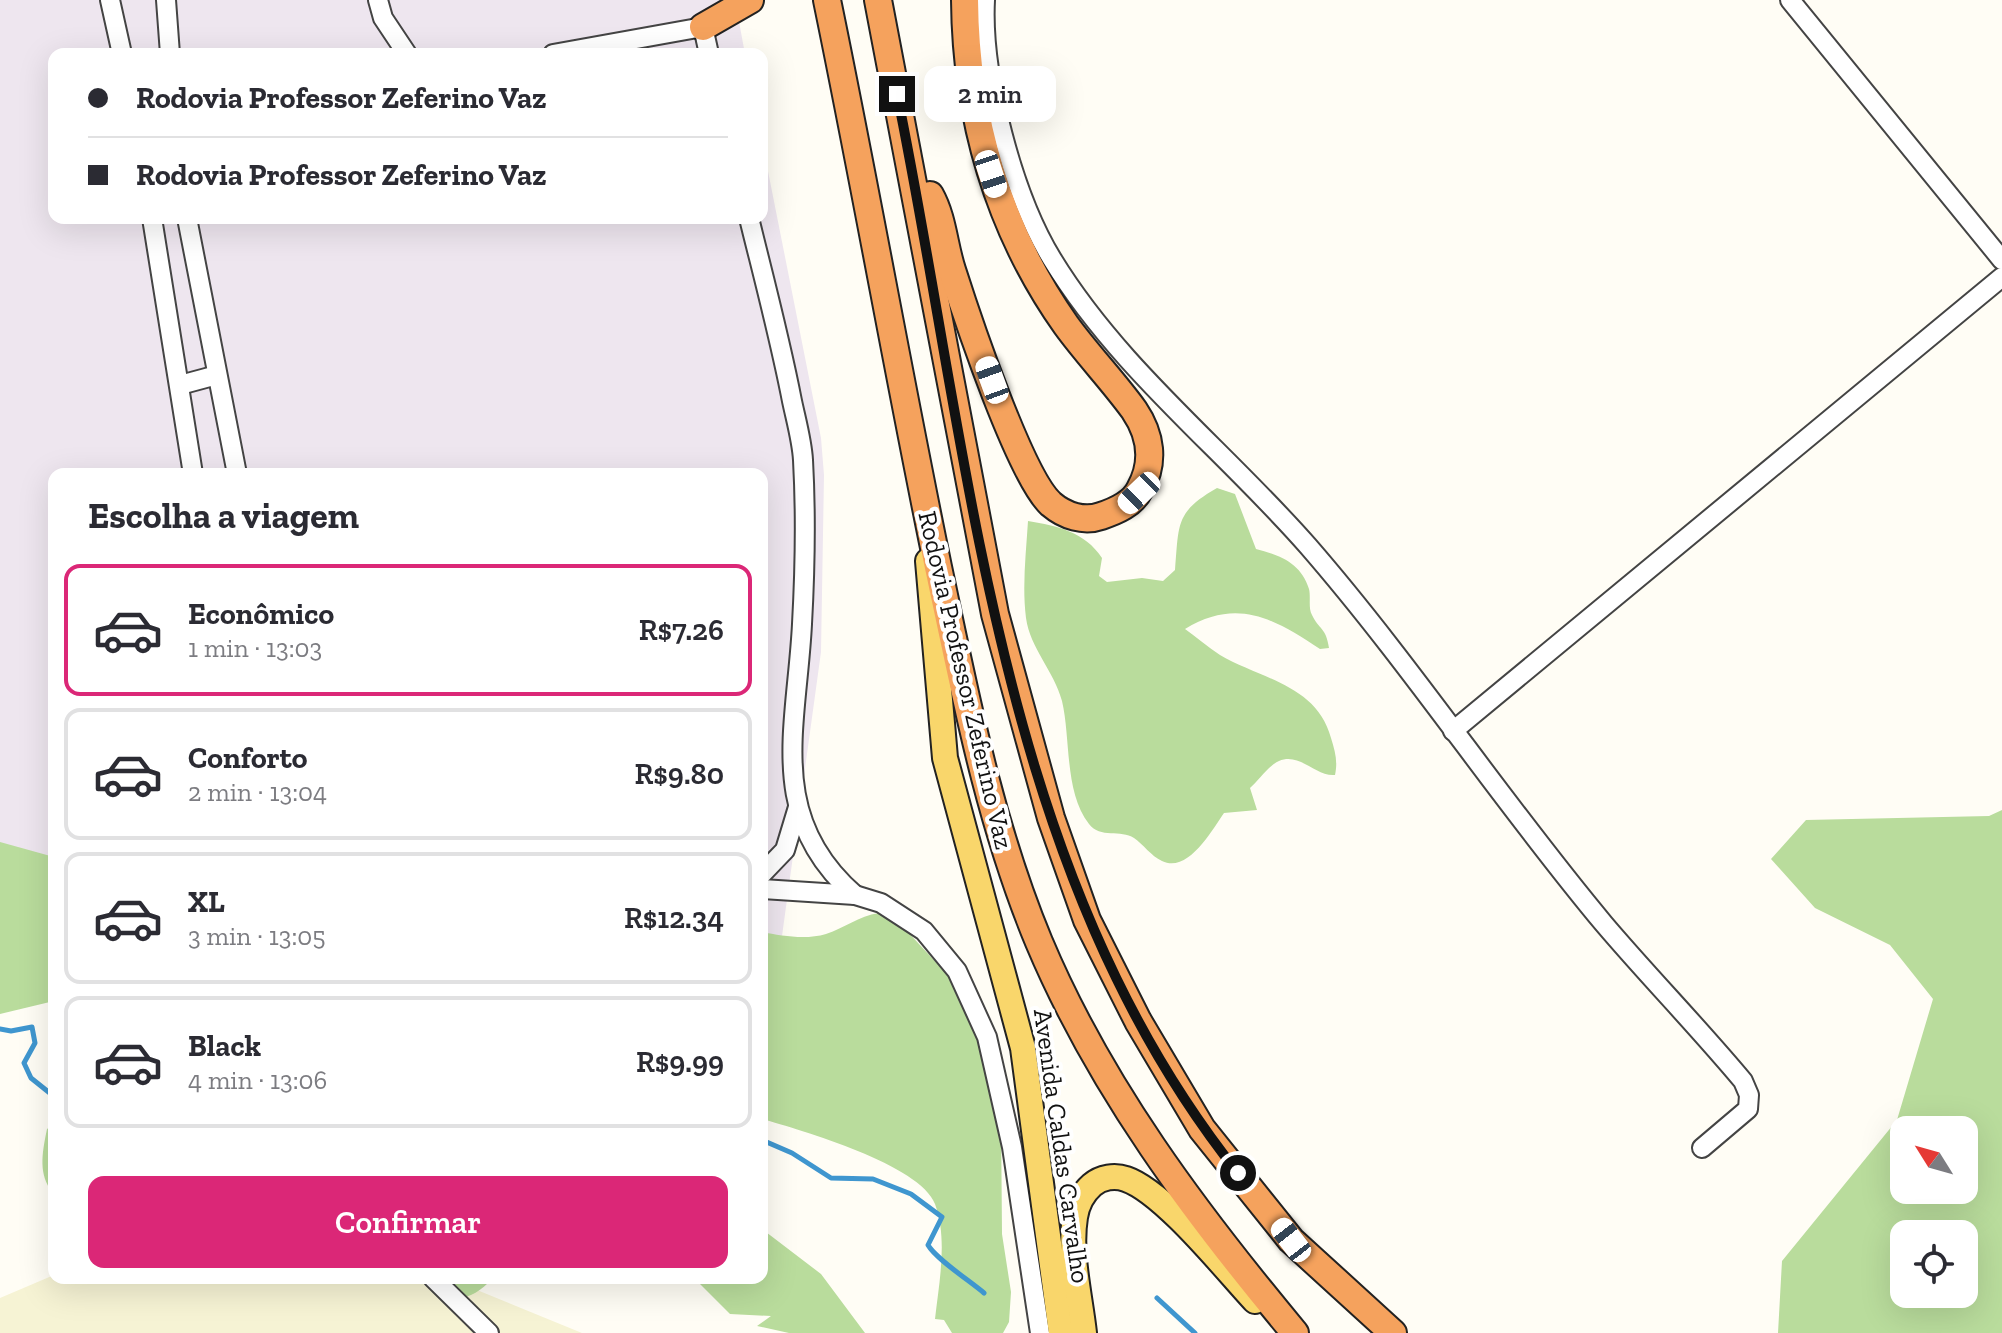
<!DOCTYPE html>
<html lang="pt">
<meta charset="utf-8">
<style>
:root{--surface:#fff;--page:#f7f7f7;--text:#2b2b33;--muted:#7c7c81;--line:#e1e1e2;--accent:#db2777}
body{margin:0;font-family:"Zilla Slab",serif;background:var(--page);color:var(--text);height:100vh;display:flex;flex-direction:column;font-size:30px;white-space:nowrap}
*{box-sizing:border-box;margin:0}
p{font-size:26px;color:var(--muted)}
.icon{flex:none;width:44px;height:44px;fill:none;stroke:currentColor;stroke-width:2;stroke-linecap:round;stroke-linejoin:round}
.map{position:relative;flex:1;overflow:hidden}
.sheet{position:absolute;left:48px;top:468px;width:720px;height:816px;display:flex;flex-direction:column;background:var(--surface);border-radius:16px;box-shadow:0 8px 32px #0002}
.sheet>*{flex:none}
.banner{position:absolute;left:48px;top:48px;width:720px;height:176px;border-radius:16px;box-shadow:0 8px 32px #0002;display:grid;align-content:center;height:176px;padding:0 40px;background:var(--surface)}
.needle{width:52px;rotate:307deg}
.buttons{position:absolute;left:1890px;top:1116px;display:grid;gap:16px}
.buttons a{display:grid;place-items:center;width:88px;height:88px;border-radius:16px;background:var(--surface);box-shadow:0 8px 32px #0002;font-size:40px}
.end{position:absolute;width:36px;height:36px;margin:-18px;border:10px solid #111;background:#fff;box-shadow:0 0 0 4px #fff}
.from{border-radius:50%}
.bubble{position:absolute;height:56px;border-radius:16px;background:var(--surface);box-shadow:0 8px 32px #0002;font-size:26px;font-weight:600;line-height:56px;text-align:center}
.car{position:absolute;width:24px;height:48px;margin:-24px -12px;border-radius:10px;box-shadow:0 0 6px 2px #0007;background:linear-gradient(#fff 24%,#345 0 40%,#fff 0 76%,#345 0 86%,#fff 0)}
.banner b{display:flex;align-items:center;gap:28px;height:76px;font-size:30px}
.banner b+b{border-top:2px solid var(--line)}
.banner i{width:20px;height:20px;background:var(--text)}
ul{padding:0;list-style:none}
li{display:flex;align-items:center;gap:24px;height:132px;margin:0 16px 12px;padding:0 24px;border:4px solid var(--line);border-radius:16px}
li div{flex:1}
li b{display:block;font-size:30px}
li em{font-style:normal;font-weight:600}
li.on{border-color:var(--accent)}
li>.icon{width:72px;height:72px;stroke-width:1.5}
h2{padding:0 40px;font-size:36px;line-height:96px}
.primary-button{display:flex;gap:16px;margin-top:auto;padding:16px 40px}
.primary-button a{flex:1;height:92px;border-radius:16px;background:var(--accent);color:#fff;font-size:32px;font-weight:600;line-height:92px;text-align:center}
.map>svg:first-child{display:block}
</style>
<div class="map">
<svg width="2002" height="1333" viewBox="0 0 2002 1333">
<rect width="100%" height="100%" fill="#fffdf5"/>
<polygon fill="#eee6ef" points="0,0 735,0 745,54 54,54 54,218 762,218 762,141 821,438 824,475 821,652 782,936 762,935 762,474 54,474 54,861 0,850"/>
<polygon fill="#f6f3d4" points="54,1275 54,1278 455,1281 582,1333 0,1333 0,1298"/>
<g fill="#b9dc9c" fill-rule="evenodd">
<path d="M 1217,488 L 1235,494 L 1256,549 C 1280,555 1301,563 1309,589 C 1311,597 1308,608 1312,615 C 1319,630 1326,627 1329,648 L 1320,649 C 1274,619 1238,597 1185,629 C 1196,637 1208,647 1220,655 C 1261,679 1317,685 1331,738 C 1335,751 1338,761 1335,775 C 1316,777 1300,752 1279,761 C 1269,765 1258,781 1250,788 L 1257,810 L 1224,813 C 1212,830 1188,874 1162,861 C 1151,856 1143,844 1134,838 C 1121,829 1100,839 1089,824 C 1064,792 1071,739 1062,701 C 1054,671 1030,648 1026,618 C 1022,586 1026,553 1028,521 C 1058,526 1085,532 1102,558 L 1099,576 L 1107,582 L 1142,578 L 1163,581 L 1175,570 C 1179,524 1175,512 1217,488 Z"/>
<path d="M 2002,810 L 2002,1333 L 1778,1333 L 1782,1261 L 1897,1120 L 1933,999 L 1890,945 L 1815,908 L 1771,859 L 1806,820 L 1989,816 ZM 1964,1130 L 1964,1190 L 1904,1190 L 1904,1130 ZM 1964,1234 L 1964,1294 L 1904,1294 L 1904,1234 Z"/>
<polygon points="0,842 54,857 54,1001 0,1014"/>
<path d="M 879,913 L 906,930 L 958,986 L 969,1007 L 1001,1116 L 1002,1234 L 1011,1292 L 1009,1322 L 1003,1333 L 952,1333 L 944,1320 L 935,1319 C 939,1283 948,1239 935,1204 C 921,1165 801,1130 762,1119 L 762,932 C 782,936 806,940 826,934 C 845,928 858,916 879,913 Z"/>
<path d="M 54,1124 L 54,1188 L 50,1189 C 38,1171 43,1149 47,1129 Z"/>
<polygon points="762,1229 821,1274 865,1333 789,1333 757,1326 771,1316 730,1314 694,1278 762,1278"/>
<path d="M 424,1278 L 493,1278 C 467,1305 452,1303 424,1278 Z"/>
</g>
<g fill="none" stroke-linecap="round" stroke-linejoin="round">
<g stroke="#3f96cf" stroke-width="5">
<polyline points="0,1029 11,1031 32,1027 35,1043 24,1063 31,1078 51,1094 54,1092"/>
<path d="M 762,1140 L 792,1153 L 831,1178 L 873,1179 L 911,1194 L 942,1217 L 928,1245 C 936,1259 970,1281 984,1293"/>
<polyline points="1157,1298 1195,1333"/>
</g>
<g stroke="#444" stroke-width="22">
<g id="minor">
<polyline points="110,0 122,54"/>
<polyline points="166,0 170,54"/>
<polyline points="378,0 383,18 407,54"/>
<path d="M 985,0 C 981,75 1013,195 1052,259 C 1119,369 1224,450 1308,546 C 1413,667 1501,801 1604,924 C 1649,977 1698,1027 1743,1081 L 1749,1095 L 1748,1109 L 1702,1148"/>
<polyline points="1790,0 2002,260"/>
<polyline points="553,54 703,27 709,54"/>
<polyline points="152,218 193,474"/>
<polyline points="187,218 237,474"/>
<path d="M 749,218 C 764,279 780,339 792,401 C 796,420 802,441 803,460 C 806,514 805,570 802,624 C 797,726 765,817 855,895"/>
<polyline points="180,385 217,375"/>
<polyline points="1453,731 2002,277"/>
<polyline points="762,874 785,850 798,807"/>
<polyline points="762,889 855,895 881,903 924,931 957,971 987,1037 1012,1147 1040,1333"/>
<polyline points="433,1278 489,1333"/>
</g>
</g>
<g stroke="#222" stroke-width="28">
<g id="major">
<polyline points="928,561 945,758 1023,1048 1061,1333"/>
<path d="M 1084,1333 C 1080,1296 1069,1254 1075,1217 C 1077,1204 1083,1193 1092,1185 C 1101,1177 1115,1175 1126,1179 C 1164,1192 1226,1270 1255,1301"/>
</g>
</g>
<g stroke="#222" stroke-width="30">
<g id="highway">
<path d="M 827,0 C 866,189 899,378 938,567 C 965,694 989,822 1039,942 C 1100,1087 1195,1213 1295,1333"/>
<polyline points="878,0 995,614 1051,818 1087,920 1138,1021 1202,1129 1291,1240 1393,1333"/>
<polyline points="703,27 750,0"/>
<path d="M 930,195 C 943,218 944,246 952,270 C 967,317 1020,476 1051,504 C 1065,516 1084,522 1101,516 C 1116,511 1133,504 1140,489 C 1155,462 1151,435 1134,410 C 1113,381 1087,354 1066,325 C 998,229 966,117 965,0"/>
</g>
</g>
<use href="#minor" stroke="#fff" stroke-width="18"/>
<use href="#major" stroke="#f9d66b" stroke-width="24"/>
<use href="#highway" stroke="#f5a25d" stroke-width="26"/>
</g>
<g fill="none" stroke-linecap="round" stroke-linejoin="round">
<path stroke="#111" stroke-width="10" d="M 897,94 C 972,461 996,869 1238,1173"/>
</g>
<g text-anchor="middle" stroke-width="8" stroke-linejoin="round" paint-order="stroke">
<g font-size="26" fill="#111" stroke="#fff">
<text transform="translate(966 680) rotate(77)" y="9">Rodovia Professor Zeferino Vaz</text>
<text transform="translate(1062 1146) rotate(82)" y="9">Avenida Caldas Carvalho</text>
</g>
</g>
</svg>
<div class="buttons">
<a><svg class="needle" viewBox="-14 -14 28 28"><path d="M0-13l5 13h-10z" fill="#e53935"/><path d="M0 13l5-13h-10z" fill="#7c7c81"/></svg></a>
<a><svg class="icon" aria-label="locate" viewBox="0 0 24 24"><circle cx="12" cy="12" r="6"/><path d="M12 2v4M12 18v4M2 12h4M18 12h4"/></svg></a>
</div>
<i class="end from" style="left:1238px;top:1173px"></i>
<i class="end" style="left:897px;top:94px"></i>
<div class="bubble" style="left:924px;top:66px;width:132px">2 min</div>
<i class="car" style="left:991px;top:174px;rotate:162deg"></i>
<i class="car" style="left:992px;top:380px;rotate:340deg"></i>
<i class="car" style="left:1139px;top:493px;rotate:226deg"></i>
<i class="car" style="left:1291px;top:1240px;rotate:322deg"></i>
<div class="banner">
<b><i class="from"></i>Rodovia Professor Zeferino Vaz</b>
<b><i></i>Rodovia Professor Zeferino Vaz</b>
</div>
<section class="sheet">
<h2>Escolha a viagem</h2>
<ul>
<li class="on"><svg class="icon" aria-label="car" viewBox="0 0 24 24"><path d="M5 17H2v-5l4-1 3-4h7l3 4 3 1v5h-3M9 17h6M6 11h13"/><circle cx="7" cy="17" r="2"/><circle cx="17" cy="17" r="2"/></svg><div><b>Econômico</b><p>1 min · 13:03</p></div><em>R$7.26</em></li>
<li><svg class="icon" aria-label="car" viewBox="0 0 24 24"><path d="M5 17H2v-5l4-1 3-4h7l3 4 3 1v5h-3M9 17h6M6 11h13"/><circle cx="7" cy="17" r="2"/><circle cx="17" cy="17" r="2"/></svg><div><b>Conforto</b><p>2 min · 13:04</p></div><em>R$9.80</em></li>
<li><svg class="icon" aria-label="car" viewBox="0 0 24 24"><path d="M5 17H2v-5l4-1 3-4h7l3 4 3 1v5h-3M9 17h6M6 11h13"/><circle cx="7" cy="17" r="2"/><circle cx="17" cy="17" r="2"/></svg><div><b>XL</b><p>3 min · 13:05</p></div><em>R$12.34</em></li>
<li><svg class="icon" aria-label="car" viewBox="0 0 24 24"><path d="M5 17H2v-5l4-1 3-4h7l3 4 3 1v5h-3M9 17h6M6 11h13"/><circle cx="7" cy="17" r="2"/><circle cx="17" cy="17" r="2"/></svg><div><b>Black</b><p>4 min · 13:06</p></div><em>R$9.99</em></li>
</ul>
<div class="primary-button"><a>Confirmar</a></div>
</section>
</div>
